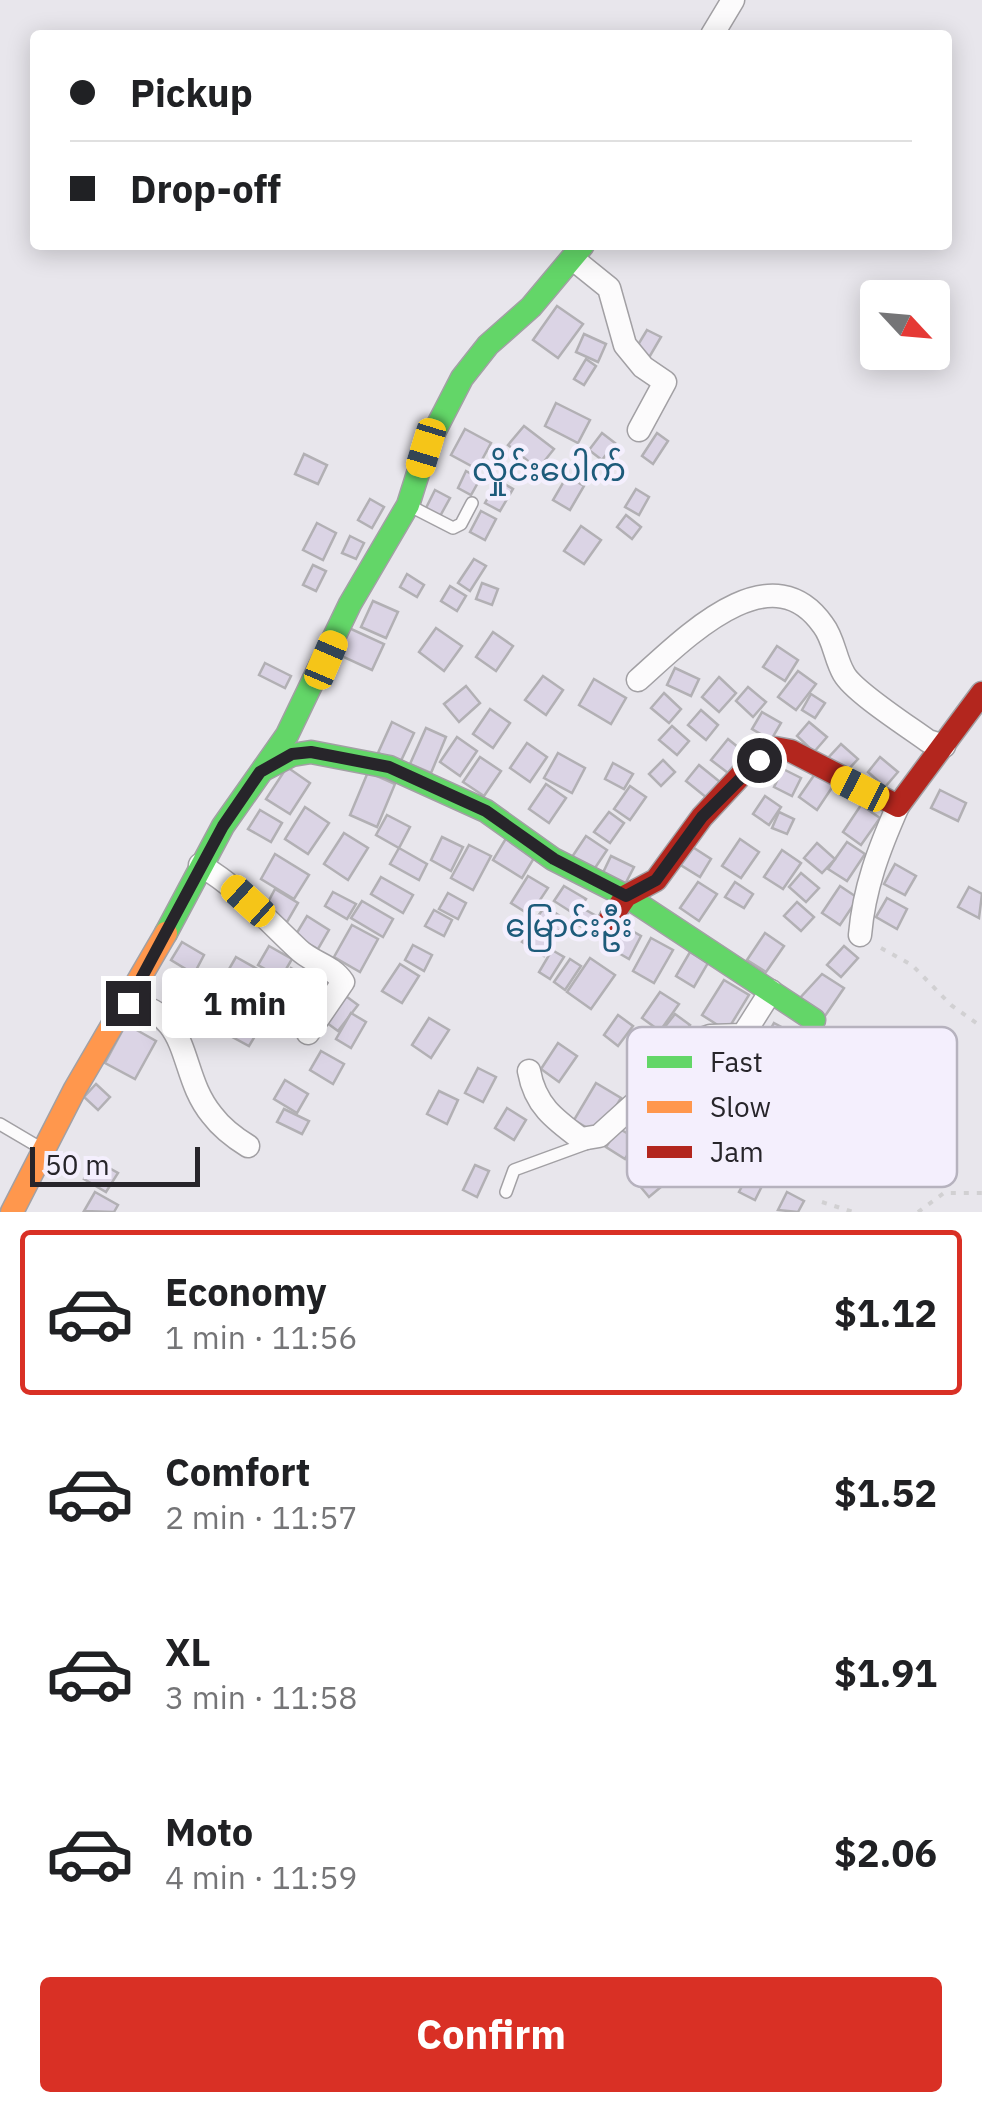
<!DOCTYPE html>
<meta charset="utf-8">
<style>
:root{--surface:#fff;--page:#f2f2f2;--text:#202124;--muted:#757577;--line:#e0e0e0;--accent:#d93025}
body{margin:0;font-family:"IBM Plex Sans","Noto Sans Myanmar",sans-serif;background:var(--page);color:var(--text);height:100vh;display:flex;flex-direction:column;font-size:38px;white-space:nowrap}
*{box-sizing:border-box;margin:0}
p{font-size:32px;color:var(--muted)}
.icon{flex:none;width:55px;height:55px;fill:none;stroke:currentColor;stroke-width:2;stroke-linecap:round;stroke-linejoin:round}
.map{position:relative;height:1212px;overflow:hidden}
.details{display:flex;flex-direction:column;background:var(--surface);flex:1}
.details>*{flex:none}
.top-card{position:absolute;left:30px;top:30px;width:922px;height:220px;border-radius:10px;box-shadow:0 5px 25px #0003;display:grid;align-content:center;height:220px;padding:0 40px;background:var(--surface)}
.needle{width:65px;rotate:116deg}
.fabs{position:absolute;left:860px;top:280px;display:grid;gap:20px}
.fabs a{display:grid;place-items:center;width:90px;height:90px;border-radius:10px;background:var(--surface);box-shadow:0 5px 25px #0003;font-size:50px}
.scale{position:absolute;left:30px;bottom:25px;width:170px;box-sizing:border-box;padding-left:10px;border:5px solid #27252a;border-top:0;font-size:28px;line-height:35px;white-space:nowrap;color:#27252a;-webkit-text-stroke:8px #f4effd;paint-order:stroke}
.end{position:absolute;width:45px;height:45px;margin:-22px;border:12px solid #27252a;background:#fff;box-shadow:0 0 0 5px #fff}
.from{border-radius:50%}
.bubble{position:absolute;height:70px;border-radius:10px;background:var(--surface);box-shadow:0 5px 25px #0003;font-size:32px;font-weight:700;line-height:70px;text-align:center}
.car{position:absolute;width:30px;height:60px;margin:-30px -15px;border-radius:12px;box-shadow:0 0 8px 2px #0007;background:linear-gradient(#f5c518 24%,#345 0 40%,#f5c518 0 76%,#345 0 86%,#f5c518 0)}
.top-card b{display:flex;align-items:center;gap:35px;height:95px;font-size:38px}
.top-card b+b{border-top:2px solid var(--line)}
.top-card i{width:25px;height:25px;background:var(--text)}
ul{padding:18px 0 0;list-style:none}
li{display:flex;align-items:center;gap:30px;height:165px;margin:0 20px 15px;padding:0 20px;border:5px solid transparent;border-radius:10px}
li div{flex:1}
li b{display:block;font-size:38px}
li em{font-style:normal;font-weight:700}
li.current{border-color:var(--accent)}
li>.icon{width:90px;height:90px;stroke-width:1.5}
.cta{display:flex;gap:20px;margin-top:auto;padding:20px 40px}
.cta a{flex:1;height:115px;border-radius:10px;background:var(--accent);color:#fff;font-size:40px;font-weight:700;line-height:115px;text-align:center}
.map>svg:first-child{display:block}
</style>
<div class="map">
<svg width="982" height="1212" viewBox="0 0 982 1212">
<rect width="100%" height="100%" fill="#e8e6ec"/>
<g fill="#dbd4e5" stroke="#b2b0b4" stroke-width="2.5">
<polygon points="557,306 583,324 558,358 533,340"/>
<polygon points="647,330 661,337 647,361 633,353"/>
<polygon points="584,334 606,344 598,362 576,352"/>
<polygon points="586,359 596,366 584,385 574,379"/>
<polygon points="556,403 590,420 578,443 545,426"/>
<polygon points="524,426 554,449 538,469 508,445"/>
<polygon points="465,429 491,443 477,469 451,455"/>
<polygon points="602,433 615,443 602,460 589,450"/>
<polygon points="657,433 668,441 653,464 642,456"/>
<polygon points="304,454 327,465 318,484 295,474"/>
<polygon points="466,471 480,479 471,495 458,488"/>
<polygon points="567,476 584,486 570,510 553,500"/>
<polygon points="498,480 513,489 500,511 485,503"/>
<polygon points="636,489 649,497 639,515 625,507"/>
<polygon points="435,490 450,498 439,518 425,510"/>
<polygon points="370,499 384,507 372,528 358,520"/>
<polygon points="481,511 496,519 485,540 470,532"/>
<polygon points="626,515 641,527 632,539 617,527"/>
<polygon points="317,523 336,533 323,560 303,550"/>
<polygon points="581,526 601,540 584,564 564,551"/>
<polygon points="350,536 364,543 356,559 342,553"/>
<polygon points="474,559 486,566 470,591 458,583"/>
<polygon points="313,565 326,571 316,591 303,585"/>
<polygon points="407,574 424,585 417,597 400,587"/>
<polygon points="482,583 498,589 492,605 476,599"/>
<polygon points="450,586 466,596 457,611 441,601"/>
<polygon points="373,601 398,612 386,638 361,627"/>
<polygon points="349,628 384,644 372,670 337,654"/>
<polygon points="436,628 462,646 444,671 419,652"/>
<polygon points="493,632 513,646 496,671 476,657"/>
<polygon points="777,646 798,660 785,681 763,667"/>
<polygon points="265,663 291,676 285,688 259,675"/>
<polygon points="675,668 699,679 691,696 667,685"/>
<polygon points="798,671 816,684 796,710 778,697"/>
<polygon points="543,676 563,690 546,715 525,700"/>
<polygon points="719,677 736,693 719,712 702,697"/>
<polygon points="594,679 626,698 611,724 579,705"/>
<polygon points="466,686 480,703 459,722 444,704"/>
<polygon points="748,687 766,702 753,717 736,701"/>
<polygon points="664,693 681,709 669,723 651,708"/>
<polygon points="811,694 825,703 815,718 802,710"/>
<polygon points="490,709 510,723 493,748 473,734"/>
<polygon points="701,710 718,725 706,740 688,725"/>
<polygon points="762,712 781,723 771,740 752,729"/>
<polygon points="392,722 414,733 400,763 378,753"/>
<polygon points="809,722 827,737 814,752 797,736"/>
<polygon points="672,726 689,741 677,755 659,740"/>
<polygon points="426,728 446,737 431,773 410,764"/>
<polygon points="457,737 477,751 460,776 440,762"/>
<polygon points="728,739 744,752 728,773 711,760"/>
<polygon points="527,743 547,757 530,782 510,768"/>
<polygon points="841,744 858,759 845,773 828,758"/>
<polygon points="558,753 585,768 572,793 544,778"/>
<polygon points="480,757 501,771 484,796 463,782"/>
<polygon points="880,757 898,772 885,787 868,772"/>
<polygon points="663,760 675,772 661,786 649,774"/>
<polygon points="613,763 633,774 624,789 605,779"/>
<polygon points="699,765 720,782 707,798 686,781"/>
<polygon points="287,767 310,783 290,814 266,799"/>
<polygon points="783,769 801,778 792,796 774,787"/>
<polygon points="817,771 835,783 817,810 799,797"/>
<polygon points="368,772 395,784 377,827 350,815"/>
<polygon points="546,784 566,798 549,823 529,809"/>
<polygon points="630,786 646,797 630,820 614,809"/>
<polygon points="940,790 966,803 958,821 931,808"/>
<polygon points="765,796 781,807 769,825 753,814"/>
<polygon points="861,805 880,818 861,845 843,832"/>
<polygon points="305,807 329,823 308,854 285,839"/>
<polygon points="260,810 282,823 271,842 248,829"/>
<polygon points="609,812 624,823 610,843 594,832"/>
<polygon points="779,812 794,819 787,834 772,828"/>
<polygon points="387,815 410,827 399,848 376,835"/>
<polygon points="344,833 368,848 348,880 324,864"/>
<polygon points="508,835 537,853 522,878 493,860"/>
<polygon points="586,836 607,850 591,874 570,860"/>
<polygon points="442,837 463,847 451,871 431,860"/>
<polygon points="740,839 759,852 741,878 722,866"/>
<polygon points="847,842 865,854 847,881 828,869"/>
<polygon points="817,843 835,859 822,873 804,858"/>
<polygon points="469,845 491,856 473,890 451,878"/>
<polygon points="691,846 711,859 700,877 679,864"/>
<polygon points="399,848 427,864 419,880 390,864"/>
<polygon points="782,850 801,863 783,889 764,877"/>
<polygon points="275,854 309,875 294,899 261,879"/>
<polygon points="611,856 634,867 622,890 600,879"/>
<polygon points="895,864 916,876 905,895 884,884"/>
<polygon points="801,873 819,888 806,902 789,887"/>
<polygon points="528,876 548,888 530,915 511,903"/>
<polygon points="381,877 413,895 403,913 371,894"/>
<polygon points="698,882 717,894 699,921 680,908"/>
<polygon points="735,882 753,894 744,908 725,897"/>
<polygon points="564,886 586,899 576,915 554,901"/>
<polygon points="840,886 858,898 840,925 822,913"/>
<polygon points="969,887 982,894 979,918 958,907"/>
<polygon points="275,889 298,903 287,922 265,908"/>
<polygon points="333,892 356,904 347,919 325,906"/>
<polygon points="448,893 466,903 458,919 439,909"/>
<polygon points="887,898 907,909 897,929 876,917"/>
<polygon points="362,901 393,919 383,937 351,918"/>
<polygon points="797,902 814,917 801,931 784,916"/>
<polygon points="545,906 566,920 556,936 534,922"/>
<polygon points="584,909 609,923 602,937 576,924"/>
<polygon points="434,910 452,920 444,936 425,926"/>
<polygon points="307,916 329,930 318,949 295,936"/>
<polygon points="352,925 378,939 360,972 334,957"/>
<polygon points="622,925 641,936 629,959 610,948"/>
<polygon points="532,927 553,941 544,956 522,942"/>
<polygon points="765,933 784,946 766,972 747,960"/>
<polygon points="651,938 673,950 654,983 633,971"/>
<polygon points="182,942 204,955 194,974 171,960"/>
<polygon points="413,945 432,955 424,971 405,960"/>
<polygon points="269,946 292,959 281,978 258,965"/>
<polygon points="844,946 858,958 841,977 827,965"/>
<polygon points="552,950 564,957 550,979 539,972"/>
<polygon points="690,952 708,963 694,987 676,976"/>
<polygon points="236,957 259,970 248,990 225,976"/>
<polygon points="590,958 615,975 591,1009 567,992"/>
<polygon points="570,959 581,966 565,990 554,982"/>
<polygon points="400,964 419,976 402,1003 382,991"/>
<polygon points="291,968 314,981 302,1000 280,987"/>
<polygon points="822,974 844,988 825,1016 799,999"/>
<polygon points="220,977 242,991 233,1005 211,991"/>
<polygon points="724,980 749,995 727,1031 702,1015"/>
<polygon points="660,992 679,1004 660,1031 642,1018"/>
<polygon points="343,994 358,1005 338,1031 323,1020"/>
<polygon points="210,996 233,1010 221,1029 199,1015"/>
<polygon points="241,1007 264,1021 249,1046 225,1033"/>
<polygon points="351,1013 366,1022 351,1048 336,1039"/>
<polygon points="675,1014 690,1025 668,1053 653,1042"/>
<polygon points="618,1015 633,1026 618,1046 604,1035"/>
<polygon points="429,1018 449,1030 431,1058 412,1045"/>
<polygon points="774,1023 789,1031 781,1045 766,1037"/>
<polygon points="126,1024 156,1041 135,1079 105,1063"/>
<polygon points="558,1043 577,1056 559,1082 541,1069"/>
<polygon points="321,1051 344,1064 333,1084 310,1070"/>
<polygon points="478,1068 496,1077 483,1102 465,1093"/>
<polygon points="285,1080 308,1094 297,1113 274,1099"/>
<polygon points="596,1083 621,1098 599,1135 574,1120"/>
<polygon points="96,1084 110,1097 98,1110 84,1097"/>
<polygon points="439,1091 458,1100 447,1124 427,1114"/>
<polygon points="507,1108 526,1120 514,1140 495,1128"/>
<polygon points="284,1109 309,1121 302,1134 277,1122"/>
<polygon points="618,1128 637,1139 625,1159 606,1147"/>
<polygon points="654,1152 674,1176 649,1197 629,1173"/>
<polygon points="95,1160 118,1173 106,1192 84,1179"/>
<polygon points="475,1165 489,1171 477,1197 463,1190"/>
<polygon points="753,1165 769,1172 755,1200 739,1192"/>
<polygon points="95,1192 118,1205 114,1212 84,1211"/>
<polygon points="787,1192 804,1201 798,1212 778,1210"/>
</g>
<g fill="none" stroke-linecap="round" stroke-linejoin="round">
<g stroke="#a2a0a4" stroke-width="14">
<g id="lane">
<polyline points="412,507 453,528 461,524 472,503"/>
<polyline points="0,1124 44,1150"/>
<polyline points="506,1192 514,1170 588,1143"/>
</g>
</g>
<g stroke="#a2a0a4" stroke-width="25">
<g id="street">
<polyline points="712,35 733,0"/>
<polyline points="573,259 609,288 625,345 643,367 665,382 639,430"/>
<path d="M 638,680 C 682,641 770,549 823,625 C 834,639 835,659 844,674 C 854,692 909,727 928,741 L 944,746"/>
<path d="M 200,865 C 238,887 266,919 298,949 C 312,963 332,965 343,982 L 308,1033"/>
<path d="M 860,935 C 864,888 879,849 898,806"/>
<path d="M 128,1003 C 194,1013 177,1073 212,1115 C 221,1127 235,1138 248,1146"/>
<path d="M 529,1071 C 535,1105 554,1119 581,1139 L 599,1136 L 652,1088 L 693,1042 L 710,1036 L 743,1035 L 771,991"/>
</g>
</g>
<g stroke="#a2a0a4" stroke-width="25">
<g id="fast">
<polyline points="263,770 292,755 311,752 389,767 486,811 553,859 626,896 814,1020"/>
<polyline points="166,933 223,826 287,735 350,604 408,505 426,448 462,378 488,345 531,307 583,245"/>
</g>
</g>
<g stroke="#a2a0a4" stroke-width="25">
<polyline id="slow" points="12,1212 75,1089 166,933"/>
</g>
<g stroke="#a2a0a4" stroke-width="25">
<polyline id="jam" points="610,919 626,896 656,880 702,817 743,773 775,748 791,751 898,806 982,693"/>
</g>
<g stroke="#d1d0d2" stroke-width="4" stroke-dasharray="5 8" stroke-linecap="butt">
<polyline points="881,948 912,965 951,1005 982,1027"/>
<polyline points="822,1202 853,1212"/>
<polyline points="918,1212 944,1193 982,1193"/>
</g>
<use href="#lane" stroke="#fcfbfc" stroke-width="11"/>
<use href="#street" stroke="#fcfbfc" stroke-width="22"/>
<use href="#fast" stroke="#63d668" stroke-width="22"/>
<use href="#slow" stroke="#ff974d" stroke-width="22"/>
<use href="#jam" stroke="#b3261e" stroke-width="22"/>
</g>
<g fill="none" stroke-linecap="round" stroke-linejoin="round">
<polyline stroke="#27252a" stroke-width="12" points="128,1003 223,826 260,772 292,754 311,752 389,767 486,811 554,859 626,896 656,880 702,817 759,760"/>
</g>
<g text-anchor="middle" stroke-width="9" stroke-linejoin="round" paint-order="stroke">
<g font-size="32" fill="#1d5b7a" stroke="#f4effd">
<text x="549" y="481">လှိုင်းပေါက်</text>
<text x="569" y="937">မြောင်းဦး</text>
</g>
</g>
<rect x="627" y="1027" width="330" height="160" rx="15" fill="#f4effd" stroke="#b6b2be" stroke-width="2.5"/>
<rect x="647" y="1056" width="45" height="12" fill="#63d668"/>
<rect x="647" y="1101" width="45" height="12" fill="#ff974d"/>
<rect x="647" y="1146" width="45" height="12" fill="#b3261e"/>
<g font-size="28" fill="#27252a">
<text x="710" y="1072">Fast</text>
<text x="710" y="1117">Slow</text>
<text x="710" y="1162">Jam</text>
</g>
</svg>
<div class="fabs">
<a><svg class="needle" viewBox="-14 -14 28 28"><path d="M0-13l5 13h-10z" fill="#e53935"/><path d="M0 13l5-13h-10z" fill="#757577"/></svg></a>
</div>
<div class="scale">50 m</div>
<i class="end from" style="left:759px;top:760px"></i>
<i class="end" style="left:128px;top:1003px"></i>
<div class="bubble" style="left:162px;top:968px;width:165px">1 min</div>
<i class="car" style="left:426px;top:448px;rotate:197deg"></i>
<i class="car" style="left:326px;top:660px;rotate:23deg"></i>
<i class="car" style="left:860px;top:789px;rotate:297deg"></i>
<i class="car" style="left:248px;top:901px;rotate:312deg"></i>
<div class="top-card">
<b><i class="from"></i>Pickup</b>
<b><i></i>Drop-off</b>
</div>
</div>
<section class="details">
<ul>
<li class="current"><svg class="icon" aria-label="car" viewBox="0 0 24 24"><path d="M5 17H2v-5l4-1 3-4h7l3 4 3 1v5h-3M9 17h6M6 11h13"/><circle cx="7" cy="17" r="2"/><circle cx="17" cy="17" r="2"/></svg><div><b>Economy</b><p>1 min · 11:56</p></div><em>$1.12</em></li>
<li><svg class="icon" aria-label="car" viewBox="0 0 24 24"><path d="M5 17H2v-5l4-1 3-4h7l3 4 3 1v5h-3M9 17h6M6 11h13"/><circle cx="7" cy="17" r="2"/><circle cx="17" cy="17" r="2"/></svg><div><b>Comfort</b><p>2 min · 11:57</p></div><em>$1.52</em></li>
<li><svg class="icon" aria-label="car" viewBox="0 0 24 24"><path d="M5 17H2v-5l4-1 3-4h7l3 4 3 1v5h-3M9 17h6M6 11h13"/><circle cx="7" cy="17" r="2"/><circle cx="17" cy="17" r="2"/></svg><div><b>XL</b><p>3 min · 11:58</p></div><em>$1.91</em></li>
<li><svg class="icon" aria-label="car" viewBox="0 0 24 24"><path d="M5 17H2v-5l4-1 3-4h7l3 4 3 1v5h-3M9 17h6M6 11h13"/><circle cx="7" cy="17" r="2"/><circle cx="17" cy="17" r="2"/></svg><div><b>Moto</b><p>4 min · 11:59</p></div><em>$2.06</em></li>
</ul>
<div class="cta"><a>Confirm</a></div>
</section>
